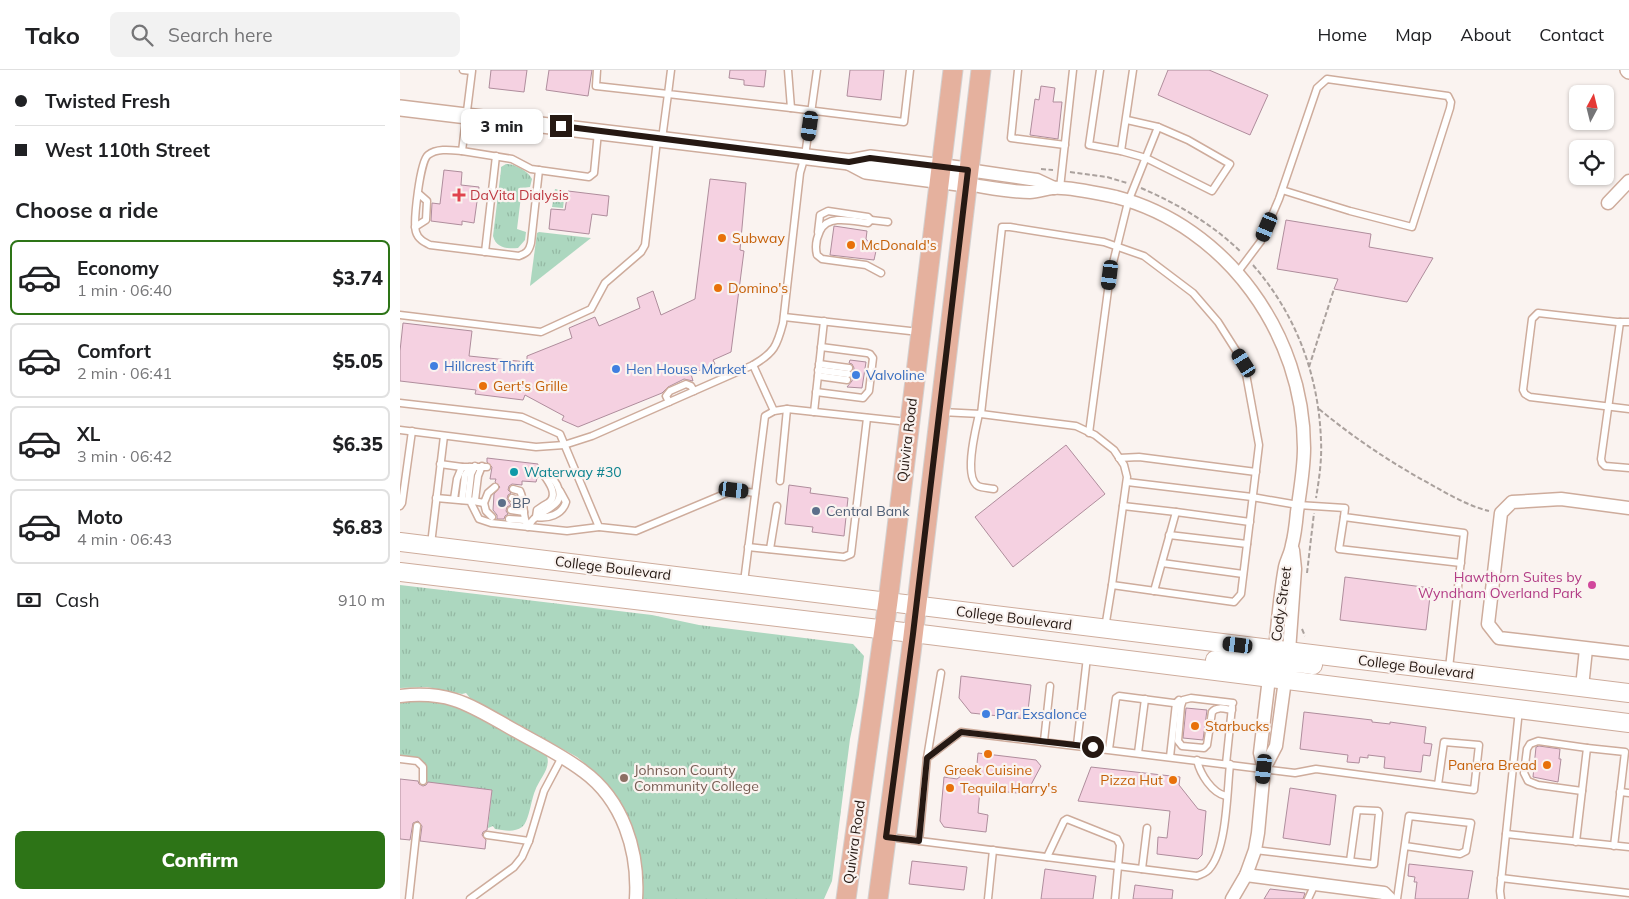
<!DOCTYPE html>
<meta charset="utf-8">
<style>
:root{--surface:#fff;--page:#f2f2f2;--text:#202124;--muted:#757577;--line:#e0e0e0;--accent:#2d7417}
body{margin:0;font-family:Mulish,sans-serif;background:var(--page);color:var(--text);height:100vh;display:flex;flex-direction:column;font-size:19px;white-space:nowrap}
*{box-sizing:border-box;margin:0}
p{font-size:16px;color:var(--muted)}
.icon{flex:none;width:28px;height:28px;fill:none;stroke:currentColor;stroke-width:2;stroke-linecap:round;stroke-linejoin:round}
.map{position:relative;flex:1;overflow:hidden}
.sheet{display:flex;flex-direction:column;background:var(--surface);width:400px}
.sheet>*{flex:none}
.banner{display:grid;align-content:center;height:110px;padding:0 15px;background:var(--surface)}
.needle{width:32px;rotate:7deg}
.fabs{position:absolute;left:1169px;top:15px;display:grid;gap:10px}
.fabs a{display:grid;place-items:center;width:45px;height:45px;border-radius:8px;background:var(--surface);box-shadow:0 1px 4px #0004;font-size:25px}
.end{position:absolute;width:22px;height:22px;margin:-11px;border:6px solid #261913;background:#fff;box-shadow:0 0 0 2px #fff}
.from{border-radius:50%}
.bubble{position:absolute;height:35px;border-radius:8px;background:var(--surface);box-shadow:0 1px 4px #0004;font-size:16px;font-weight:800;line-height:35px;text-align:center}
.car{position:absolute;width:15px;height:30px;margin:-15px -8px;border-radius:6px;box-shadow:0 0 4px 1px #0007;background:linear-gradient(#222 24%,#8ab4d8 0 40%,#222 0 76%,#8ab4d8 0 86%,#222 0)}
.banner b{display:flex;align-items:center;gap:18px;height:48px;font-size:19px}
.banner b+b{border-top:1px solid var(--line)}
.banner i{width:12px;height:12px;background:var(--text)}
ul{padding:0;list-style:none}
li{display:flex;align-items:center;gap:15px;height:75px;margin:0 10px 8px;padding:0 5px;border:2px solid var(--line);border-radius:8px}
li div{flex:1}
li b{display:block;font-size:19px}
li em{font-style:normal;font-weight:800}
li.on{border-color:var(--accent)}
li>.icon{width:45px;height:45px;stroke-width:1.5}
h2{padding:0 15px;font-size:22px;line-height:60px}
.pay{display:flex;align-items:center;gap:12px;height:55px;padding:0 15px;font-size:19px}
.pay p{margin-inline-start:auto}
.primary-button{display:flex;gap:10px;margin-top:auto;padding:10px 15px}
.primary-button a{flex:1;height:58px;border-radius:8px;background:var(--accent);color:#fff;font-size:20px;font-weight:800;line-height:58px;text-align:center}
header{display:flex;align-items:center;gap:30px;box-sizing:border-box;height:70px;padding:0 25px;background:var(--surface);border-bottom:1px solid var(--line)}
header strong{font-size:24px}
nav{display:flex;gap:28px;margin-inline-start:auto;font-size:18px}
.search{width:350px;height:45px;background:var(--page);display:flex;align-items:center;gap:12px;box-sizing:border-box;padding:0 18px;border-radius:8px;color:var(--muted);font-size:19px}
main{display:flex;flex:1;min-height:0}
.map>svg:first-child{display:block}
</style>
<header>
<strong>Tako</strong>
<div class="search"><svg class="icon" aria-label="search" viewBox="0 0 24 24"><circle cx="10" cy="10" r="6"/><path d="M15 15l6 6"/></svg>Search here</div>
<nav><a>Home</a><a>Map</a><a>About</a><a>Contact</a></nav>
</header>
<main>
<section class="sheet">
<div class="banner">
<b><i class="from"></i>Twisted Fresh</b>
<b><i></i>West 110th Street</b>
</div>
<h2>Choose a ride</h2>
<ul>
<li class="on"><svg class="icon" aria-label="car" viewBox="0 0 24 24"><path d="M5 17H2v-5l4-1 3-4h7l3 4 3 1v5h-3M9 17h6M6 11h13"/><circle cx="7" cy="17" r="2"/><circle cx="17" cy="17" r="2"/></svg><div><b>Economy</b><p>1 min · 06:40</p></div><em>$3.74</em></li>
<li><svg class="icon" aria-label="car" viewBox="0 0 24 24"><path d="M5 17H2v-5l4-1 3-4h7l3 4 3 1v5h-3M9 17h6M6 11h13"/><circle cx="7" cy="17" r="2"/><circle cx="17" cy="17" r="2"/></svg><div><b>Comfort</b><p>2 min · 06:41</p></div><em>$5.05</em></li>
<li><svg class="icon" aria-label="car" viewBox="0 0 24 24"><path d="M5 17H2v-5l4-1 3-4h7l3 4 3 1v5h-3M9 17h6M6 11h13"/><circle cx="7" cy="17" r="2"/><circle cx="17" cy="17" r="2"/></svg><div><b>XL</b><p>3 min · 06:42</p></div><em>$6.35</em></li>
<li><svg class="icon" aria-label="car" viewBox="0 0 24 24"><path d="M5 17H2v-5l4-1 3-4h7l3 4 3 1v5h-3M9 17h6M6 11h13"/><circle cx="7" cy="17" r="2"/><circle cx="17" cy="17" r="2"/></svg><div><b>Moto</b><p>4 min · 06:43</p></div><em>$6.83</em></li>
</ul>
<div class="pay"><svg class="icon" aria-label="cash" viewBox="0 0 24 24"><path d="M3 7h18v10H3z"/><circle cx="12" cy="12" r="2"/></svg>Cash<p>910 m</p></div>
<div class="primary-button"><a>Confirm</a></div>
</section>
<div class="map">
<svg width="1229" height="829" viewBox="0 0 1229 829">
<defs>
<pattern id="grass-tufts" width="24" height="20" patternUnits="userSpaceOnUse" patternTransform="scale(1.25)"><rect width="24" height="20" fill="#acd7bf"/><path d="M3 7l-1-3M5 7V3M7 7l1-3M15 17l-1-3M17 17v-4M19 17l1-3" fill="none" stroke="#94b8a3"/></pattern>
</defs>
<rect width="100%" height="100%" fill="#faf3f0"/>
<g fill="url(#grass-tufts)">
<path d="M 106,94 C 115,94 128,101 132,109 L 130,117 L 122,118 L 117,159 L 126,162 L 125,170 L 118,178 C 107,179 96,178 93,166 L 101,100 L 101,97 Z"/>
<polygon points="155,119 165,121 163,138 152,137"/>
<polygon points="139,162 191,168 130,216 137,163"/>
<path d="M 0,515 L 252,545 L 299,555 L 453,574 L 464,586 L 459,625 L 450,669 L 432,811 L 424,829 L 241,829 C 245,768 224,725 177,687 L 70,628 L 66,623 L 62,624 L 27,617 L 0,618 Z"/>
<path d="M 33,630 L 60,638 L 59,639 L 61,640 L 65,639 L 147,686 C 151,699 139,709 135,721 C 131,730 129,752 122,757 C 114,763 103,760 95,759 L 93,756 L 88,758 L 92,720 L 26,712 C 28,695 13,692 0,687 L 0,631 Z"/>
</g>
<g fill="#f5d1e1" stroke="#af8d9c">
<polygon points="91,0 127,0 124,22 89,18"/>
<polygon points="149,0 192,0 188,26 146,20"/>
<polygon points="330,0 366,0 364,17 344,15 344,10 329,8"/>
<polygon points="450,0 484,0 481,30 447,26"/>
<polygon points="768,0 809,0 868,25 850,65 758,25"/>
<polygon points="641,16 655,18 653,32 662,32 658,69 630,65 635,29 639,30"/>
<polygon points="44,100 62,102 61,115 79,117 74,153 62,151 62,155 31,151 32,133 40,134"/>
<polygon points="310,109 346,113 340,180 344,181 331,282 313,290 315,294 291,304 293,311 284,309 268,317 262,323 178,357 162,350 164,346 125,325 123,330 75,324 76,320 0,311 0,281 3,253 72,261 69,286 127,292 127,286 172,268 169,258 195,247 199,256 240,238 237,228 253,221 261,245 295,229"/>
<polygon points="168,121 209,126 207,146 192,144 189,164 149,159 151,139 165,140"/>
<polygon points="886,150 971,164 969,177 1033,188 1007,232 934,219 938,209 877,199"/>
<polygon points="434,156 467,161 466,169 476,181 474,190 430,185"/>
<polygon points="450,290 466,292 462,318 447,317 452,311 454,298 452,294 449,293"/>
<polygon points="666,375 705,424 613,497 575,447"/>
<polygon points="87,388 138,394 138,398 133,400 132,403 134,407 137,408 136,412 122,411 122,415 112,414 109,416 108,420 111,423 108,425 107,429 111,435 107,437 106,441 108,444 105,446 104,449 97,449 97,445 93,440 94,424 100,417 95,412 96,409 90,409 92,397 87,392"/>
<polygon points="389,415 411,418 410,423 448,428 444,466 412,462 413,457 385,454"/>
<polygon points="945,507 1031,518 1026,560 940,550"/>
<polygon points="561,606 631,615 627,649 571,643 559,628"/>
<polygon points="786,638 807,640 803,670 783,668"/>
<polygon points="904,642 972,650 972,652 990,654 990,652 1026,657 1024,673 1032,674 1030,686 1023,685 1021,702 984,698 985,687 968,685 968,688 960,687 959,693 947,692 948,685 900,679"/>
<polygon points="1139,676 1160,679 1159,689 1161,689 1158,712 1133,707 1136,677"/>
<polygon points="578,683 636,690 641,696 626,724 580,719 578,743 588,745 586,762 544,757 540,751 544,707 557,709 577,694"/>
<polygon points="691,697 780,707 779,715 798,739 806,741 802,785 798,789 757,784 758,767 767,768 770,741 678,731"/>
<polygon points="0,709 18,711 19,714 23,716 26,715 28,712 92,720 87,760 83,762 82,765 86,770 85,779 20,771 22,756 18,751 13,753 10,770 0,769"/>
<polygon points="890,718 936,725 930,775 883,768"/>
<polygon points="512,791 567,797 564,820 509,814"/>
<polygon points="1009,794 1073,801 1068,829 1015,829 1017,812 1014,812 1015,807 1008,806"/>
<polygon points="645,799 696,806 693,829 641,829"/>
<polygon points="735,815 773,820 772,829 733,829"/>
<polygon points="870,819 905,823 903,829 864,829"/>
</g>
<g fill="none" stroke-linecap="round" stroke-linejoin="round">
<g stroke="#ceac9c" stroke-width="9">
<g id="service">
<polyline points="63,0 72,1 62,81 112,89 131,99 189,107 194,103 198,62"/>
<polyline points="197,0 196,16 268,24 262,69"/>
<polyline points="271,0 268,24 391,38 388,0"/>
<polyline points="618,0 611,68 665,75"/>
<polyline points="700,0 689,75 721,81 733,0"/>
<polyline points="391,38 504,52 510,0"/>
<polyline points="727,50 758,57"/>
<path d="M 62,81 C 51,80 37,78 28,85 C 20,91 13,152 16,162 C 18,169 24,172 30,175 L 119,186 C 127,183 129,181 131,173 L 139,100"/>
<polyline points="660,118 673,0"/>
<polyline points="15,157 26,150 27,131 19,124"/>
<polyline points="418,162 420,145 428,141 468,147 471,150"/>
<polyline points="85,182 96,86"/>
<path d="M 481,203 L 466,195 L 422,189 L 417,185 C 415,177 416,169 420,161 C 428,144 452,151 468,153 L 471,150 L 488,152"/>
<polyline points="837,203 861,171 879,129 917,18 927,9 1048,26 1051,32 1050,38 1012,157 950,141 882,120"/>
<polyline points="0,245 141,262 191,239 205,213 241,182 245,175 257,70"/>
<polyline points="384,247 519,262"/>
<polyline points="1220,252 1201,389 1202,393 1205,396 1229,398"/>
<polyline points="1229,252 1217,252 1138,243 1132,249 1123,320 1125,324 1130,327 1229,339"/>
<polyline points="419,294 449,298"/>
<polyline points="353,295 374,341"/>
<polyline points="418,300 448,304"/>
<polyline points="418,306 447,310"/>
<polyline points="416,322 463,328 469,321 473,288 470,284 467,283 421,277"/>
<polyline points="269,332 266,326 270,321 286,314 291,316 294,321"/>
<polyline points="0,333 122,347 160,364 199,457 236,461 334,420 355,423"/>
<polyline points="414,342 424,251"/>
<polyline points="541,342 581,344 602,157 610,157 704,172 744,186 793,223 818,252 844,293 859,375 841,524 834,532 712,515 705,558"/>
<path d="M 579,344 C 576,358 563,407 578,416 C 582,418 589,418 594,419"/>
<polyline points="581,344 676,356 695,365 714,380 724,395 727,407 712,515"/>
<path d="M 0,360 L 136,377 L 164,375 L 192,366 L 353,295 C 374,283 377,276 383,253 L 400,103 L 405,86 L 417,0"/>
<polyline points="689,363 710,205 728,132 758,57 788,70 830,94 812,121 746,88 721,81"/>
<polyline points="719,388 739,387 856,402"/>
<polyline points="40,394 62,397 87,397"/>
<path d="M 143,404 C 149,412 159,426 148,433 C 144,435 141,437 137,440 L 136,447 C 148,449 162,445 166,432 L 160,421"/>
<polyline points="380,411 387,339"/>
<polyline points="727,412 852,427 898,435 945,438 944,447 1064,463 1049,598"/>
<path d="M 113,419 L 120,421 C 126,433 121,446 128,457 C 130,454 132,450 135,448 C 146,438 167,435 157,415 C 152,406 147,404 137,403"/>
<polyline points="36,428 70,431 79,449 91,453 167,461 199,457"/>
<polyline points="112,428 124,434"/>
<polyline points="54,429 57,409 62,397"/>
<polyline points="62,430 65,405 70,397"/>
<polyline points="68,430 71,404 75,396"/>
<polyline points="70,431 75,430 78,406 82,396"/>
<polyline points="73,431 84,433 88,423 95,417"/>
<polyline points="84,433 86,441 92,447"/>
<polyline points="0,436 2,433 12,361"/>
<polyline points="723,436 776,442"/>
<polyline points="111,440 124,442"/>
<polyline points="944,447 939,479 1061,493"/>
<polyline points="109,449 124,450"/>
<polyline points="769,465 847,474"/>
<polyline points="31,474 44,366"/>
<polyline points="348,477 444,487 451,484 467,348"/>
<polyline points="370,479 377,436"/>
<polyline points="762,493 843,504"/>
<polyline points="344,512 365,346 374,341 387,339 508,352"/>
<polyline points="754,521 776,442 850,452"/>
<path d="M 832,640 C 825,639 817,636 812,642 L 807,675 L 804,678 L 782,676 L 778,671 L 781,636 L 783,630 L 791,628 L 833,633"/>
<polyline points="644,671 650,616"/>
<polyline points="677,675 687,587"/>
<polyline points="709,679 716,628 719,626 781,634"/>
<polyline points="738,683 745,629"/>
<polyline points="770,687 776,633 779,630"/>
<polyline points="527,688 541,603"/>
<polyline points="0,689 17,691 23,697 23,711"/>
<path d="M 797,690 C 800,704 812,723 826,726"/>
<polyline points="826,694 832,637"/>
<polyline points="1182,721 1138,715 1128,711 1124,703 1127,679 1130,674 1138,671 1187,678"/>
<polyline points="1220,722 1229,723"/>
<polyline points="1106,764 1229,777"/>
<polyline points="87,765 129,771"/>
<path d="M 488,767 L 797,806 C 802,804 807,803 810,798 C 827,777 827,722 830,694"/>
<polyline points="519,771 527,688 561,662 895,703 916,699 1074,720 1079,675 1044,672 1038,715"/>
<polyline points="1176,772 1187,678 1225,682 1214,776"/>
<polyline points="855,780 972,794 974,794 979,743 978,741 957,740 950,791"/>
<polyline points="647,787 664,751 667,749 717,769 720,775 715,829"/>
<polyline points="742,799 747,758"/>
<polyline points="1101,808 1229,823"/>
<polyline points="9,829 17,756"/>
<polyline points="70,829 114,797 122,787 129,771 144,721 162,687"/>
<polyline points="588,829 593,780"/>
<polyline points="908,829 915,814"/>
<polyline points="997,829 1009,746 1071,753 1066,781 1060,784 1005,776"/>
<polyline points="1101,829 1100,821 1119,640"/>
</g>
</g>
<g stroke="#ceac9c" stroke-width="15">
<g id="minor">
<polyline points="568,100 637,110 654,118"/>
<path d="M 566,114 C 587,117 609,122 630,122 C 637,122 645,119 652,118 C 667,116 701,124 716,127 C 827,156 904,265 904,378 C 904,399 900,421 897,442 C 896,453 895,464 892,475 C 891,483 887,489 885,497 C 880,524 878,552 875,579"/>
<polyline points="1208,133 1229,111"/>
<polyline points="1229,438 1161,429 1112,432 1101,443 1088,554 1099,568 1229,583"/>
<polyline points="889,581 895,499 893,480"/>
<polyline points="1182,617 1186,579"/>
<path d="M 0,626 C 51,620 71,636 114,660 C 137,673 162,685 183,701 C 223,730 239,781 236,829"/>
<polyline points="864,699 876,676 885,610"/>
<polyline points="846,805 984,823 990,829"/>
<polyline points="832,829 846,805 855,780 858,763 864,699 860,683 869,608"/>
</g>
</g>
<g stroke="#ceac9c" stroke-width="18">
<g id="tertiary">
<polyline points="1228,0 1229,1"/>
<polyline points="0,38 449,92 470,88 568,100"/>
<polyline points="449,92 466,101 566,114"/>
</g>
</g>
<g stroke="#ceac9c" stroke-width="20">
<g id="secondary">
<polyline points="0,472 1229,623"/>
<polyline points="0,502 529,565 1229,653"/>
<path d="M 815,590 C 846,593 859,597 889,581"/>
<path d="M 869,608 C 885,592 891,592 913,595"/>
</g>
</g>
<g stroke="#d4d1d0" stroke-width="21">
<g id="primary">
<polyline points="446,829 488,531 553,0"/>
<polyline points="478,829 511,583 581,0"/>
</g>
</g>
<g stroke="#aaa19d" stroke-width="2" stroke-dasharray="5 2.5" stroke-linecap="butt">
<polyline points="641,99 653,100"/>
<polyline points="670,102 707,107 727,113"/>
<path d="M 741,118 C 778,134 812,154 841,182"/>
<path d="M 853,195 C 896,244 919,306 921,371 C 922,390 919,410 916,428"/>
<polyline points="909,297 934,219"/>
<path d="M 919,339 C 954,368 990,392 1030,414 C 1048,424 1068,436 1089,441"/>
<polyline points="907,503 914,443"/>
<polyline points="902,559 905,566"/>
</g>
<use href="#service" stroke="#fff" stroke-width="6"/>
<use href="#minor" stroke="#fff" stroke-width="12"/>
<use href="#tertiary" stroke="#fff" stroke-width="15"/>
<use href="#secondary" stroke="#fff" stroke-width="18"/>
<use href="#primary" stroke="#e5b19e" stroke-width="19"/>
</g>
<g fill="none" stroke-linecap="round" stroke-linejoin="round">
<polyline stroke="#261913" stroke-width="6" points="161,56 449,92 470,88 568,100 513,564 486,767 519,771 527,688 561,662 693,677"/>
</g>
<path fill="#e0444e" stroke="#faf3f0" stroke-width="2" d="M56.5 117.5h5v5h5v5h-5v5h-5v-5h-5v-5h5z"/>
<g fill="#e8710a" stroke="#faf3f0" stroke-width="2">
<circle cx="322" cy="168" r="5"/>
<circle cx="451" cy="175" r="5"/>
<circle cx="318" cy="218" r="5"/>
<circle cx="83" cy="316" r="5"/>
<circle cx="795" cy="656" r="5"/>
<circle cx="588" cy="684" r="5"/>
<circle cx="1147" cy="695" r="5"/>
<circle cx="773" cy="710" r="5"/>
<circle cx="550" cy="718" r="5"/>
</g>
<g fill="#3f7fe0" stroke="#faf3f0" stroke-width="2">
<circle cx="34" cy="296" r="5"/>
<circle cx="216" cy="299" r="5"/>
<circle cx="456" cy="305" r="5"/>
<circle cx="586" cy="644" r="5"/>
</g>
<circle fill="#0f9aa8" stroke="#faf3f0" stroke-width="2" cx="114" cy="402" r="5"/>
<g fill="#5c6f8a" stroke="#faf3f0" stroke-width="2">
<circle cx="102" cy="433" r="5"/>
<circle cx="416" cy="441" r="5"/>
</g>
<circle fill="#d1479c" stroke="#faf3f0" stroke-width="2" cx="1192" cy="515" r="5"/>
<circle fill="#8d6e63" stroke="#faf3f0" stroke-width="2" cx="224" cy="708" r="5"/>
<g text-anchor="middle" stroke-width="4.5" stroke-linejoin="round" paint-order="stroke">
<g font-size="14" fill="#be3a42" stroke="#faf3f0" text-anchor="start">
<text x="70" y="130">DaVita Dialysis</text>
</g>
<g font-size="14" fill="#c56008" stroke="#faf3f0" text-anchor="start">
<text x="332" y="173">Subway</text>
<text x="461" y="180">McDonald's</text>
<text x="328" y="223">Domino's</text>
<text x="93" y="321">Gert's Grille</text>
<text x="805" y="661">Starbucks</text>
<text x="1137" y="700" text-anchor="end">Panera Bread</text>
<text x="588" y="705" text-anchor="middle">Greek Cuisine</text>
<text x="763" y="715" text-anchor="end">Pizza Hut</text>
<text x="560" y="723">Tequila Harry's</text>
</g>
<g font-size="14" fill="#366cbe" stroke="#faf3f0" text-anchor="start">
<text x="44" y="301">Hillcrest Thrift</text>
<text x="226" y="304">Hen House Market</text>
<text x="466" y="310">Valvoline</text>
<text x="596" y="649">Par Exsalonce</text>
</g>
<g font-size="14" fill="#261913" stroke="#faf3f0">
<text transform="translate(507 370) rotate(-83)" y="5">Quivira Road</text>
<text transform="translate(213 498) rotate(7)" y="5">College Boulevard</text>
<text transform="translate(881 534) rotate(-82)" y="5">Cody Street</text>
<text transform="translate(614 548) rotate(7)" y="5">College Boulevard</text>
<text transform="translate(1016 597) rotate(7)" y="5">College Boulevard</text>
<text transform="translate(454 772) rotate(-82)" y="5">Quivira Road</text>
</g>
<g font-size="14" fill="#0d838f" stroke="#faf3f0" text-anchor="start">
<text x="124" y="407">Waterway #30</text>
</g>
<g font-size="14" fill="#4e5e75" stroke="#faf3f0" text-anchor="start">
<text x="112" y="438">BP</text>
<text x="426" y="446">Central Bank</text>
</g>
<g font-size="14" fill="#b23c85" stroke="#faf3f0" text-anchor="end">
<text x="1182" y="512">Hawthorn Suites by<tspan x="1182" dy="16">Wyndham Overland Park</tspan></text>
</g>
<g font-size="14" fill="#785e54" stroke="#faf3f0" text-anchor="start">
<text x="234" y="705">Johnson County<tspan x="234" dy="16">Community College</tspan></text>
</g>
</g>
</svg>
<div class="fabs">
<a><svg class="needle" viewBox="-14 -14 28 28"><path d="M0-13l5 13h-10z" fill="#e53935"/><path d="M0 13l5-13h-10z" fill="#757577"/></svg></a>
<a><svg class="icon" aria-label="locate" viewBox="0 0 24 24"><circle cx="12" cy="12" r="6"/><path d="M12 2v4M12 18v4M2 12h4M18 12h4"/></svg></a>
</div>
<i class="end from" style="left:693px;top:677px"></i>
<i class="end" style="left:161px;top:56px"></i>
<div class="bubble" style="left:61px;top:39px;width:82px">3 min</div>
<i class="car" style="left:410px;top:56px;rotate:188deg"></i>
<i class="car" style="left:867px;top:157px;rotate:203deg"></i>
<i class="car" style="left:710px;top:205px;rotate:187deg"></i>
<i class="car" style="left:844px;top:293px;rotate:328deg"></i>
<i class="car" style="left:334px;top:420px;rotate:97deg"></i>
<i class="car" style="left:838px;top:575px;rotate:277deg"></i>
<i class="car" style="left:864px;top:699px;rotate:186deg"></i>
</div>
</main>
